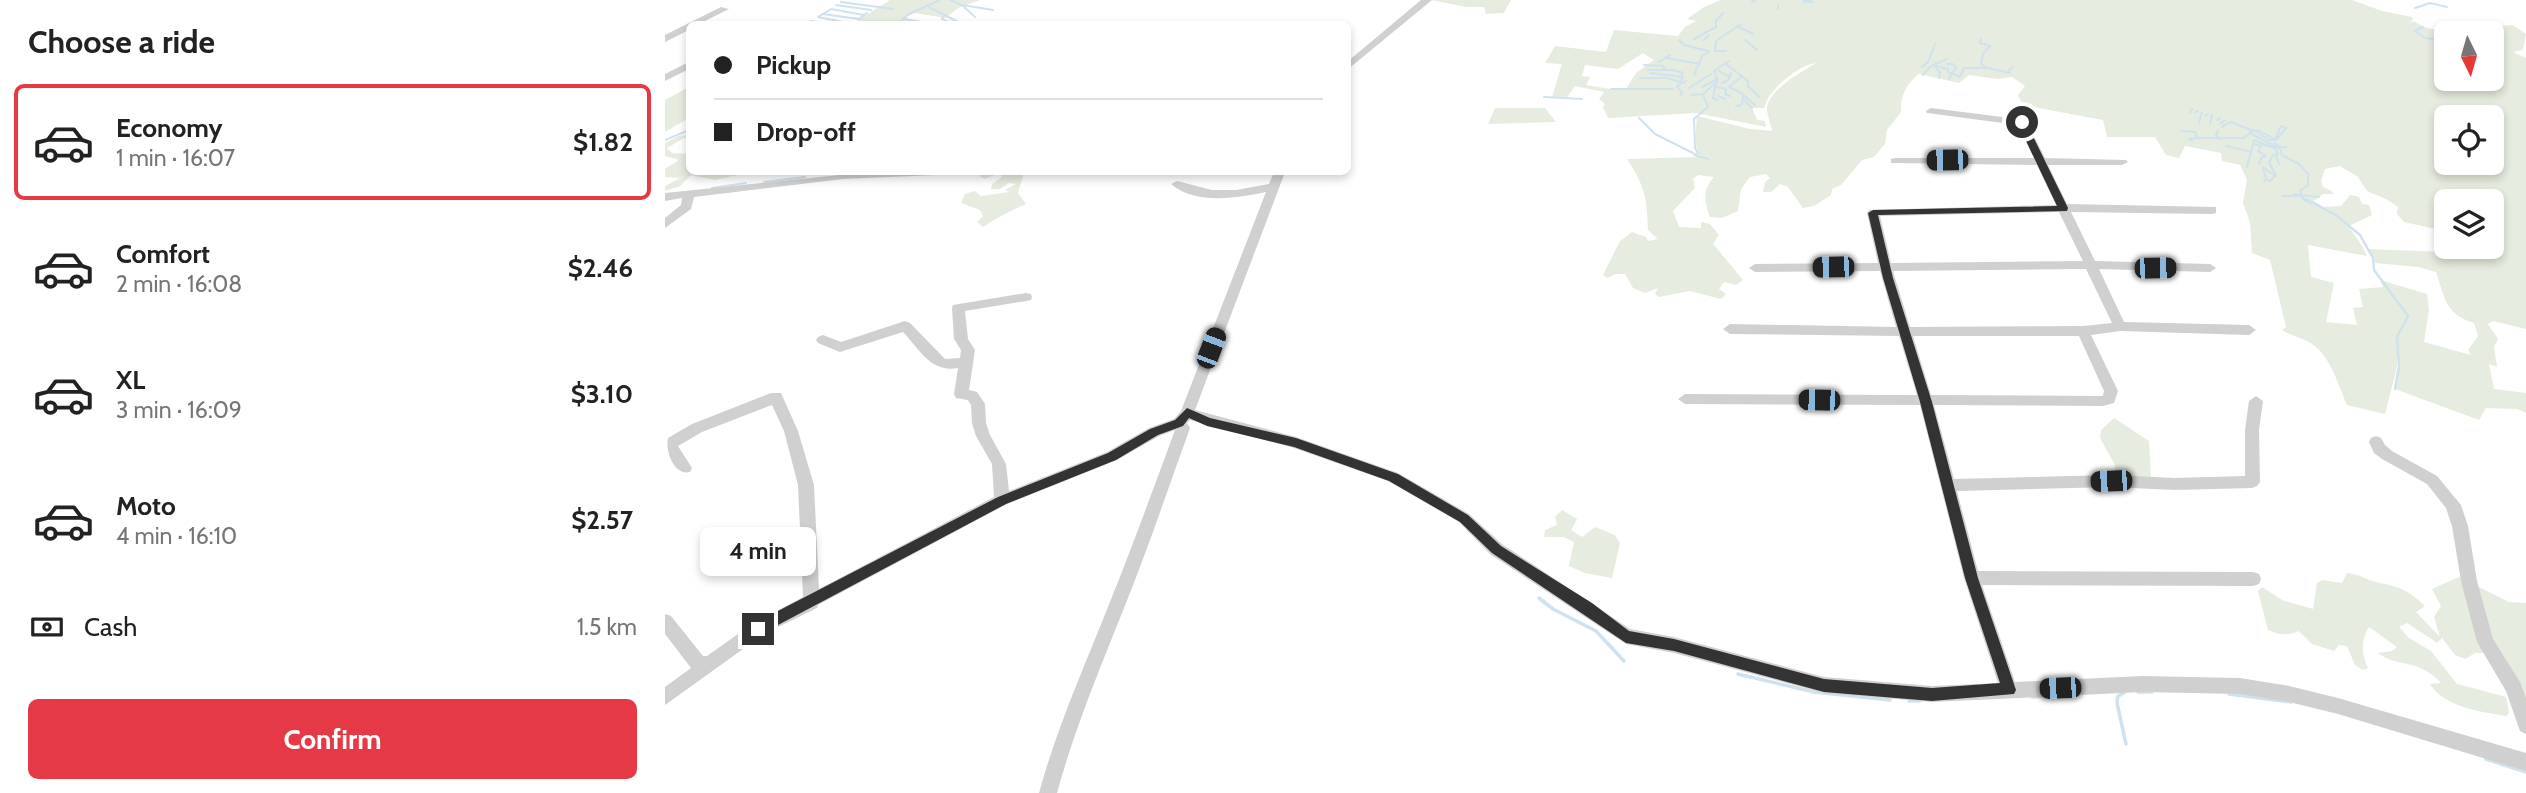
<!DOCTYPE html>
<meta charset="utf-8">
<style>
:root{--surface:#fff;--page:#f6f6f6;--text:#222;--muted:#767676;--line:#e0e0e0;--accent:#e63946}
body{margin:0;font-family:Cabin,sans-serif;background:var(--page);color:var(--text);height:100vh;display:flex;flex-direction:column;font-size:26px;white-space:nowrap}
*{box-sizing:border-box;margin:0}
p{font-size:23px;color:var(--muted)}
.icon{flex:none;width:38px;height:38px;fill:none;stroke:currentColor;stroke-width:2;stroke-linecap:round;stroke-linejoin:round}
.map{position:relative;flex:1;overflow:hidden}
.sheet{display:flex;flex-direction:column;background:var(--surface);width:665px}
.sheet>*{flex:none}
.banner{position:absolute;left:21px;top:21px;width:665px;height:154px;border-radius:10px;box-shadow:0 4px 10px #0003;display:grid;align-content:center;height:154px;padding:0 28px;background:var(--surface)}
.needle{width:46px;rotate:175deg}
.buttons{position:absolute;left:1769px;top:21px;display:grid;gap:14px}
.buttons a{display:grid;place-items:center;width:70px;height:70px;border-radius:10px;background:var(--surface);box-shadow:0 4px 10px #0003;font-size:35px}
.end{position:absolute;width:32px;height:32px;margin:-16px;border:9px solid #333;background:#fff;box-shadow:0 0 0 4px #fff}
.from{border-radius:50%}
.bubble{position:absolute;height:49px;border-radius:10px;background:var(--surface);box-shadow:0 4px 10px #0003;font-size:23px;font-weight:700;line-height:49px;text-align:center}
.car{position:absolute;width:21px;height:42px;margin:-21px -10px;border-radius:9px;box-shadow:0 0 5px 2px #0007;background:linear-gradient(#222 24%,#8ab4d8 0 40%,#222 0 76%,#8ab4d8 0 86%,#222 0)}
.banner b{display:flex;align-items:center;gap:24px;height:66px;font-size:26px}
.banner b+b{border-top:2px solid var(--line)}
.banner i{width:18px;height:18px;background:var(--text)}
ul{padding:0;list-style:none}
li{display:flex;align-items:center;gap:21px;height:116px;margin:0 14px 10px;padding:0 14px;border:4px solid transparent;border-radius:10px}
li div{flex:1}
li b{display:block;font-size:26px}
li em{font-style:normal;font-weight:700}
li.on{border-color:var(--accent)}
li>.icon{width:63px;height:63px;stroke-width:1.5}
h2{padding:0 28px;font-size:32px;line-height:84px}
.pay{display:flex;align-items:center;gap:18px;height:77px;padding:0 28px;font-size:26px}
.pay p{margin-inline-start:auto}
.button{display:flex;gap:14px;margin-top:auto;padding:14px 28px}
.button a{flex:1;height:80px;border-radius:10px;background:var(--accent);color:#fff;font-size:28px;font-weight:700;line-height:80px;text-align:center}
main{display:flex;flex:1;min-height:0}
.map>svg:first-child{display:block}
</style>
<main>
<section class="sheet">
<h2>Choose a ride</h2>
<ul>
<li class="on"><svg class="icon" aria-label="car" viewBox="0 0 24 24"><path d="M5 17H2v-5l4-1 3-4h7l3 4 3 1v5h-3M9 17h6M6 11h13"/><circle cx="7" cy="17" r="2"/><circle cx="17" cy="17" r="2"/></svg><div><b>Economy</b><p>1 min · 16:07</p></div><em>$1.82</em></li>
<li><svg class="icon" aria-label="car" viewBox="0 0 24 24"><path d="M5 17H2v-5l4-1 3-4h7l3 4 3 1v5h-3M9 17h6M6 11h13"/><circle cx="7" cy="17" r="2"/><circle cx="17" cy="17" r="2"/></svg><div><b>Comfort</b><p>2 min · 16:08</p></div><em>$2.46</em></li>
<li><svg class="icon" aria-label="car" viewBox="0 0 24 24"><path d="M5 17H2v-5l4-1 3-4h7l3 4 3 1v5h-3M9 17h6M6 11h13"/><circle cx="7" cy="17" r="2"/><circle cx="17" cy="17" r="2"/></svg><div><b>XL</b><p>3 min · 16:09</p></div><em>$3.10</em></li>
<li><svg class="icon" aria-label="car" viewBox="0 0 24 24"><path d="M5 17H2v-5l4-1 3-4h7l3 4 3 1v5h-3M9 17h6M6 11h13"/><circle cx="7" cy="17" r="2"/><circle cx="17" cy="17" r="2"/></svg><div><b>Moto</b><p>4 min · 16:10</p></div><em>$2.57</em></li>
</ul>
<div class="pay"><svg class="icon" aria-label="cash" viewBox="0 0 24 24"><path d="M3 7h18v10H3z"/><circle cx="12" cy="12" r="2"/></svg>Cash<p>1.5 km</p></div>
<div class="button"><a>Confirm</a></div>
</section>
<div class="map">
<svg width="1861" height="793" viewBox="0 0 1861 793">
<rect width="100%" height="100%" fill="#fff"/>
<g fill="#e6ecdf" fill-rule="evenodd">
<polygon points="225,0 315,0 293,8 281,18 249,13 240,18 267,24 174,24 187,24"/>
<polygon points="766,0 846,0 839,13 821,14 819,7 801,7"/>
<path d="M 1056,0 L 1687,0 L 1717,11 L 1747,17 L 1748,20 L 1744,21 C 1755,22 1754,26 1763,28 C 1776,32 1798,27 1810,33 L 1782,33 L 1782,79 L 1827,79 L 1827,36 L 1829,33 L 1836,32 L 1834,26 L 1848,25 L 1861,34 L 1858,50 L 1848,52 L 1861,58 L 1861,329 L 1828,321 L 1823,324 L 1833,339 L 1829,347 L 1832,367 L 1824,364 L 1829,389 L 1861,393 L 1861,413 L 1852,409 L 1821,408 L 1814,420 L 1730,389 C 1729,375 1738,362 1732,350 L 1732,367 L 1720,414 L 1682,405 C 1673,384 1666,357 1647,344 C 1638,338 1626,336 1617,330 L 1621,327 L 1605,260 L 1587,253 L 1585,222 L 1578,203 L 1582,180 L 1575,165 L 1557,161 L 1556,153 L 1520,146 L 1514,158 L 1501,155 L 1490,137 L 1442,137 L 1438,120 L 1358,105 L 1353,95 L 1360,86 L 1347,77 L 1333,79 L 1304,75 L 1294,83 L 1254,74 C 1242,82 1235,97 1236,112 L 1222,130 L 1220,144 L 1209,157 L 1197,160 L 1176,185 L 1167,189 L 1166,195 L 1149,206 L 1138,208 L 1123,187 L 1115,184 L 1106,192 L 1098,192 L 1100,182 L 1105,178 L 1101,174 L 1085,177 L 1076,189 L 1073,211 L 1057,218 L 1045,217 C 1039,200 1037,191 1049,177 L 1034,175 L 1028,178 L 1030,188 L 1008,211 L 1014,227 L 1036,228 L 1036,222 L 1045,224 L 1054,235 L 1048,244 L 1078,280 L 1071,285 L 1059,282 L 1054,289 L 1061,294 L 1056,299 L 1025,291 L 994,297 L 990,294 L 993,288 L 980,293 L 968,288 L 960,274 L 950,274 L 943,278 L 938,275 L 955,241 L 967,232 L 981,237 L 983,241 L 993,239 L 983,230 C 982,198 980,186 962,159 L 1034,157 L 1030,140 L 1032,116 L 1085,129 L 1107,131 C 1106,124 1102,115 1102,108 C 1103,90 1138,71 1151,63 C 1133,65 1104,89 1099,108 L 1087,108 L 1092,120 L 1100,121 L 1101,127 L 1031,113 L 943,118 L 938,107 L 940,104 L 934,99 L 939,92 L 910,86 L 901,99 L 887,97 L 897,64 L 880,63 L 890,46 L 941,52 L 949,30 L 1013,36 L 1020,27 L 1031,21 L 1022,19 L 1039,7 ZM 978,53 L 989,60 L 971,73 L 961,89 L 951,90 L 921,85 L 925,77 L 917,76 L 920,65 L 953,69 ZM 1782,117 L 1827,117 L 1827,163 L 1782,163 ZM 1675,166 L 1693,177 L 1702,191 L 1723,200 L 1733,207 L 1732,214 L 1739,222 L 1780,231 L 1779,252 L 1703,249 L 1710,263 L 1754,267 L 1771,272 C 1780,298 1780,314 1809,323 L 1813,336 L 1803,350 L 1806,355 L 1759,342 L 1764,310 L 1762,294 L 1715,280 L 1718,287 L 1694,289 L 1698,307 L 1688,308 L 1692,325 L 1661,322 L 1669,283 L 1646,277 L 1643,245 L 1702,256 C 1692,232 1671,211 1646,203 L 1658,194 L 1668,194 L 1667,191 L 1658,187 L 1656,181 L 1660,169 ZM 1782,201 L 1827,201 L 1827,247 L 1782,247 Z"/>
<polygon points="24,87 24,118 0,132 0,100"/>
<polygon points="830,108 880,108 891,122 823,124"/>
<polygon points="24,135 24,140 19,138 2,148 7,153 24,154 24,172 87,172 50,180 26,175 15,186 0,191 0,186 15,178 0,177 0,169 14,160 0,156 0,143 13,136"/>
<path d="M 310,172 L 359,172 L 353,193 L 361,204 C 345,211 332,218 318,227 L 312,222 L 318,216 L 315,210 L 296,203 L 300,194 L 310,191 L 316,196 L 344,192 L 340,190 L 351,184 L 344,183 L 335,189 L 326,189 L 327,184 L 337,177 L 335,173 L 319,179 Z"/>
<polygon points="1685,195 1694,197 1697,204 1704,205 1707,215 1684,226 1659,207 1676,206"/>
<polygon points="1449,418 1484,441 1486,480 1450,479 1450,465 1435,438 1436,430"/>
<polygon points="897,510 912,519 906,530 917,537 930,527 950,535 955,543 947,578 920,573 904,566 909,542 899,537 879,537 880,530 892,525 890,517"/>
<path d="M 1682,573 C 1695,574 1703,581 1715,583 C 1735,587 1745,591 1760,606 L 1751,612 L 1775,637 L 1769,617 L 1776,606 L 1767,589 L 1794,577 L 1844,602 L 1861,603 L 1861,716 L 1822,653 L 1810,653 L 1800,659 L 1790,655 L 1777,638 L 1772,643 L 1742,623 L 1734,627 L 1744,638 L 1766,651 L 1792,684 L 1841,697 L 1844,713 L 1841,716 C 1817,712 1779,707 1765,684 L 1776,683 C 1754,658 1732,668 1713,653 L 1727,651 L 1732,647 L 1704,627 C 1696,639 1696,654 1703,668 L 1698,670 L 1690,665 L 1682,646 L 1674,645 L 1669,651 L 1647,644 L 1634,631 C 1623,636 1614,635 1603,630 L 1593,591 L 1597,587 L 1617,600 L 1648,609 L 1652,583 L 1657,580 L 1677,583 Z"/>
</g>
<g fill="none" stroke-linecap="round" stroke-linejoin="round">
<g stroke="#cfe2ee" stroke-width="2">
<polyline points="285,0 297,5 310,17"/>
<polyline points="1138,0 1148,2 1139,2"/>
<polyline points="176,2 228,9"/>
<polyline points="1087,2 1091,0"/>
<polyline points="171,5 206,10"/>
<polyline points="297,5 328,10"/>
<polyline points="1113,6 1113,9"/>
<polyline points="264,7 297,24"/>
<polyline points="1750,8 1765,3 1782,7"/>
<polyline points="158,14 194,19 202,13"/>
<polyline points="278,17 277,19 287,24"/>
<polyline points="240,19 267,24"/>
<polyline points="138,24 146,21 162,24"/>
<polyline points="188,24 153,17 166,9 199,15"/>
<polyline points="232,24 244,14 275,0"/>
<polyline points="1072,26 1088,34"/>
<polyline points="1758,27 1750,31 1760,38 1782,41"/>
<polyline points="1029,39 1051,27 1051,21 1058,13"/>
<polyline points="1014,40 1019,45 1043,51"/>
<polyline points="1039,40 1044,35"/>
<polyline points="1080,40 1092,50"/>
<polyline points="1061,51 1050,51 1051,41 1076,24"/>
<polyline points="1001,58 1035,64"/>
<polyline points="994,62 1005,55"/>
<polyline points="1061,64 1083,81 1083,86 1094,97"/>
<polyline points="1282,64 1288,64 1291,68 1284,79"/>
<polyline points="979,65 998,66 1000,70"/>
<polyline points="1270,66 1283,69 1283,72 1295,77 1299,68 1322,68 1316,64 1318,54 1325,46 1315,43 1316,39"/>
<polyline points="1270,66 1275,73 1274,78"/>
<polyline points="1257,67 1263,62 1270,44"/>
<polyline points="1322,68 1345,73 1344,70 1348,67"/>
<polyline points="983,70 1008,70 1018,73 1016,76"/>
<polyline points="1054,71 1065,77"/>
<polyline points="985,73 1018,77 1016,81"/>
<polyline points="1029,75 1037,56 1044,52"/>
<polyline points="1258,75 1266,66 1282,59"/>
<polyline points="1077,76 1064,87 1075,92 1090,105"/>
<polyline points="975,78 1002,78 1018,83"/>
<polyline points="1051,82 1048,98 1052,100"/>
<polyline points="1057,83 1063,80 1066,73"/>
<polyline points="1037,87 1052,79"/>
<polyline points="1052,87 1061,89 1060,94 1065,96"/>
<polyline points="1024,88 1046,74"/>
<polyline points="946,89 1008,89"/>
<polyline points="1015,95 1017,93 1012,86 1021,81"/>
<polyline points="1027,95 1037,94"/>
<polyline points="1053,96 1060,99"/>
<polyline points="879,97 917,99"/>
<polyline points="1081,98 1080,101 1087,108"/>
<polyline points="1071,106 1077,105 1078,97"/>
<polyline points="1530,112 1533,111"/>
<polyline points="1525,113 1527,109"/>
<polyline points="1540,116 1543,114"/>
<polyline points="974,118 990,134 1028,153"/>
<polyline points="1552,120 1555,118"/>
<polyline points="1534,123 1537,112"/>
<polyline points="1545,124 1547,115"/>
<polyline points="1555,124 1560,120"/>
<polyline points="1557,127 1565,122 1592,132 1593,130 1611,140"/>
<polyline points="1516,131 1530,132 1532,138 1579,138 1588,130"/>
<polyline points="1553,131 1551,135 1555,139"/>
<polyline points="1585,133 1611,147"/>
<polyline points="1593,133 1604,140 1611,140"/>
<polyline points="1610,139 1616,126 1621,128 1612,139"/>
<polyline points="0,140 24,130"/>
<polyline points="1527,141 1524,139 1532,138"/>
<polyline points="1595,143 1610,148 1621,147"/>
<polyline points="1609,143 1615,147 1617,155 1634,164 1643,174 1643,185 1635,191 1639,200 1646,204"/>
<polyline points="1589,144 1596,146"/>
<polyline points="1561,146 1587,152"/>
<polyline points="1611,156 1614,164"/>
<polyline points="1043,159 1029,155 1033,153 1030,148 1029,119 1043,107 1038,94 1053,81 1049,71 1064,61"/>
<polyline points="1594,164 1597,157 1601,156 1593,151 1595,148"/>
<polyline points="1582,167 1589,140 1603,146"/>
<polyline points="162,174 187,172"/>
<polyline points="1601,179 1598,167 1610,176"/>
<polyline points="99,182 140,177"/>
<polyline points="1599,182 1601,179 1605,181 1611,175 1604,163 1608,155 1613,154 1610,148"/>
<polyline points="47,188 81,183"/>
<polyline points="1629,194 1654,197"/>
<polyline points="1617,196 1636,196"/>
<polyline points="1636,197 1653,205"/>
</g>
<polyline stroke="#cfe2ee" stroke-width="2.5" points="1649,203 1672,216 1695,235 1708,258 1709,270 1743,316 1732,337 1734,367 1730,389"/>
<g stroke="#cfe2ee" stroke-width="3.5">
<polyline points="874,598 888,609 931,631 959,661"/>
<polyline points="1073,674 1149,692 1225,700"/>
<polyline points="1473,692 1487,692"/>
<polyline points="1459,693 1453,696 1452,703 1461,744"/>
<polyline points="1564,694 1626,702"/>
<polyline points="1367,697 1413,695"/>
<polyline points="1244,701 1255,701"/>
<polyline points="1821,759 1861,772"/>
</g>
<g fill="#d0d0d0" fill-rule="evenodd">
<polygon points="756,0 767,0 682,70 682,62"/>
<polygon points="56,7 64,9 34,24 24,24 24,30 0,42 0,35"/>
<polygon points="24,62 24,69 0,81 0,74"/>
<path d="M 1266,108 L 1361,120 L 1380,158 L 1461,160 L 1463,162 L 1457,165 L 1383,165 L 1402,204 L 1551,207 L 1551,213 L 1547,214 L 1406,212 L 1430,261 L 1545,264 L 1551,268 L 1545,272 L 1434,269 L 1459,322 L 1584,325 L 1591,330 L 1584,335 L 1455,331 L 1426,335 L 1453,391 L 1449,403 L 1438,406 L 1269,405 L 1289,479 L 1446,475 L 1510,478 L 1580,476 L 1580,430 L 1584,401 L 1591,396 L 1598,401 L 1594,430 L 1595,482 L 1592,486 L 1587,488 L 1510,490 L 1446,487 L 1292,491 L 1313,571 L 1588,572 L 1594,574 L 1596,579 L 1594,584 L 1588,586 L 1317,585 L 1350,682 L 1477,676 L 1575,678 L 1624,686 L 1673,698 L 1861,753 L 1861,771 L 1673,714 L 1624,702 L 1575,694 L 1477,692 L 1267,702 L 1159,693 L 1009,653 L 961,644 L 825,554 L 794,522 L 723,481 L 629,448 L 525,420 L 522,423 L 525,428 C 504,486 484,546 461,603 C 436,666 410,727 392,793 L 374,793 C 392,727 420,665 445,602 C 468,545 489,487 510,430 L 494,436 L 452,460 L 342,504 L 153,605 L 152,608 L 99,634 L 0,705 L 0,687 L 26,668 L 0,634 L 0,614 L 6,616 L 38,656 L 42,656 L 87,624 L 138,597 L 133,485 L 119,431 L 107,405 L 37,432 L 13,446 L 27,468 L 25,472 C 9,476 0,451 3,438 L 27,424 L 106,393 L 116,393 L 133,431 L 149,485 L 154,589 L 329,497 L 327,464 L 311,436 L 307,423 L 306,405 L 303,400 L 291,398 L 289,394 L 293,368 C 266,373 255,350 238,332 L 175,352 L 153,343 L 151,340 L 153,337 L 158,335 L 176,342 L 240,321 L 245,323 L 280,359 L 295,358 L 296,350 L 289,339 L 287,308 L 288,305 L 361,293 L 366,294 L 367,297 L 366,300 L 361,301 L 300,311 L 303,339 L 310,350 L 304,390 L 312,392 L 320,404 L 321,423 L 325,435 L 341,464 L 344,491 L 442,452 L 484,428 L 509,419 L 516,411 L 601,192 C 572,198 530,205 506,184 L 512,181 L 547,190 L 571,190 L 604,184 L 609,172 L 620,172 L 530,410 L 631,437 L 733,473 L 804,514 L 837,544 L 965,629 L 1009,637 L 1159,677 L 1267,686 L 1333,683 L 1299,578 L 1255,405 L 1020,404 L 1013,399 L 1020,394 L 1252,395 L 1234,336 L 1065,334 L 1058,329 L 1065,324 L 1231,327 L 1215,271 L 1090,272 L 1084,268 L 1090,264 L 1213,263 L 1202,213 L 1204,210 L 1391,205 L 1372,165 L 1226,163 L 1226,159 L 1230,158 L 1369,158 L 1353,125 L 1262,113 L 1261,111 ZM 1394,212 L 1418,261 L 1226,263 L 1215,216 ZM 1421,269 L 1447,323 L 1418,326 L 1245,327 L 1228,271 ZM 1248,336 L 1414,336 L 1439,391 L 1438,396 L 1266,395 Z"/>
<polygon points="204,172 277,172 271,175 178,179 29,197 26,209 0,228 0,218 16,205 17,198 0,201 0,193"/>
<polygon points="1711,436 1716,438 1720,445 1727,451 1772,476 1796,505 1803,526 1812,581 1828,639 1855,682 1861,698 1861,734 1855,731 1841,691 1812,642 1796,581 1787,526 1781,508 1762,484 1717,459 1709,453 1704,442 1706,438"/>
</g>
</g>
<polygon fill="#333" points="1357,119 1361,122 1403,208 1402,211 1213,215 1228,278 1267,402 1313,578 1351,690 1349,694 1267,701 1159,692 1009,651 961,643 827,553 795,522 724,481 629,447 542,426 524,418 518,426 493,435 451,460 341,504 98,633 93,635 86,629 88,624 333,497 443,453 485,429 510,420 522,408 545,418 631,438 733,474 803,515 836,546 927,603 964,631 1009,639 1159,679 1267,688 1335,683 1300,578 1255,402 1218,278 1203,213 1208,210 1392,206 1352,122"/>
</svg>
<div class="buttons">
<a><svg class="needle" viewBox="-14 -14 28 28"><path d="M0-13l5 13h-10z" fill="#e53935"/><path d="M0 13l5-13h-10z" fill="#767676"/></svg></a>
<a><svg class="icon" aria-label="locate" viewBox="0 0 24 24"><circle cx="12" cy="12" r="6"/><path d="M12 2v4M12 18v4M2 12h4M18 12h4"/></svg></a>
<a><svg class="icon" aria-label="layers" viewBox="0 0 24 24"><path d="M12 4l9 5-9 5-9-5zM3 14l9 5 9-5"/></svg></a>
</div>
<i class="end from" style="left:1357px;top:122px"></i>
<i class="end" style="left:93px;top:629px"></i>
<div class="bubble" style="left:35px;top:527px;width:116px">4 min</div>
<i class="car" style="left:1282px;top:160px;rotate:269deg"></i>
<i class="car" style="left:1168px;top:267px;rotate:269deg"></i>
<i class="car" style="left:1490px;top:268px;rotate:89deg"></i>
<i class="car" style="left:546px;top:348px;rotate:21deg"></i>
<i class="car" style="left:1154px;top:400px;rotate:271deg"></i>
<i class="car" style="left:1446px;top:481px;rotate:268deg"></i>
<i class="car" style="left:1395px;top:688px;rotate:268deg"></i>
<div class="banner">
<b><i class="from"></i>Pickup</b>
<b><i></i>Drop-off</b>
</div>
</div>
</main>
